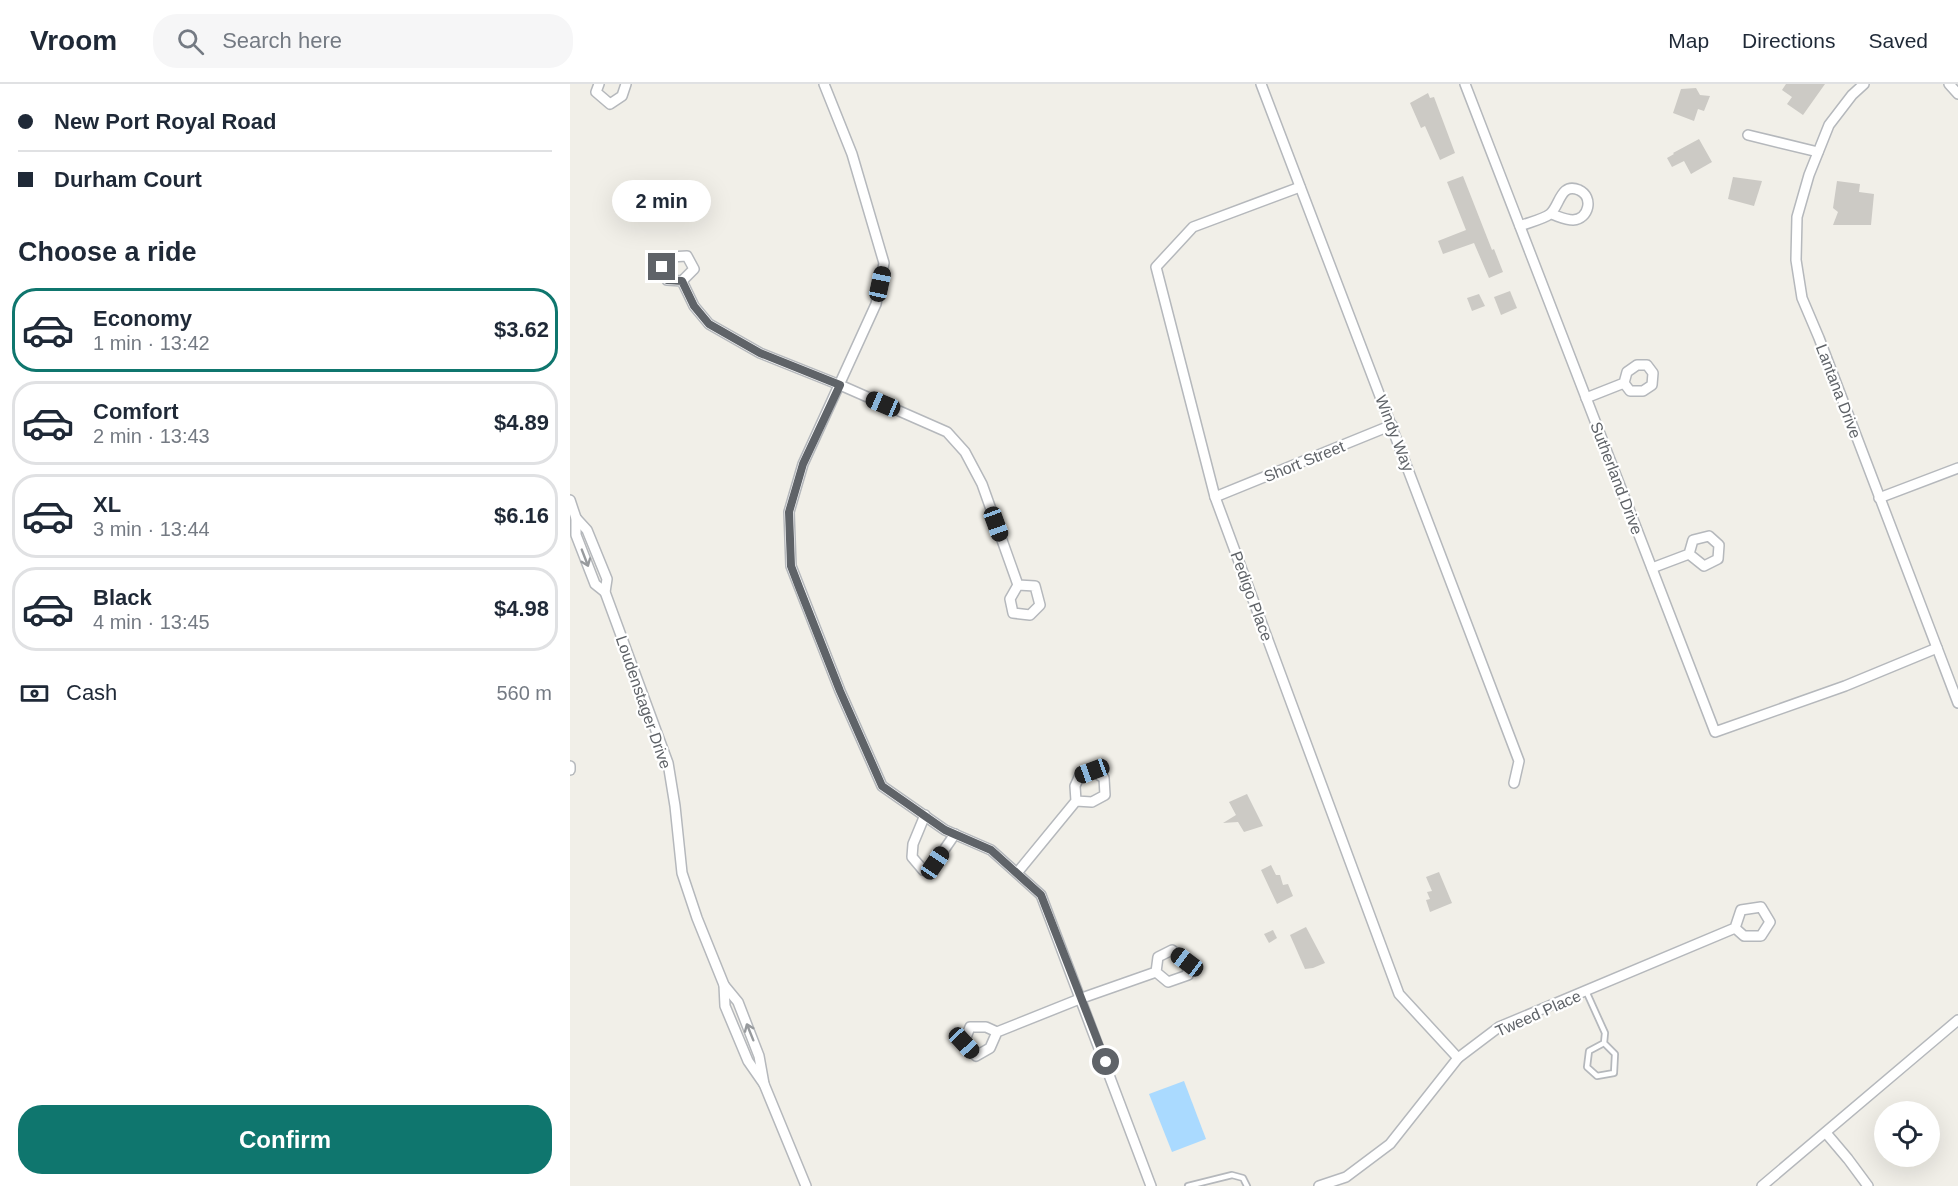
<!DOCTYPE html>
<meta charset="utf-8">
<style>
:root{--surface:#fff;--page:#f6f6f7;--text:#1f2937;--muted:#747a83;--line:#e0e1e3;--accent:#0f766e}
body{margin:0;font-family:Arial,sans-serif;background:var(--page);color:var(--text);height:100vh;display:flex;flex-direction:column;font-size:22px;white-space:nowrap}
*{box-sizing:border-box;margin:0}
p{font-size:20px;color:var(--muted)}
.icon{flex:none;width:33px;height:33px;fill:none;stroke:currentColor;stroke-width:2;stroke-linecap:round;stroke-linejoin:round}
.map{position:relative;flex:1;overflow:hidden}
.sheet{display:flex;flex-direction:column;background:var(--surface);width:570px}
.sheet>*{flex:none}
.hud{display:grid;align-content:center;height:132px;padding:0 18px;background:var(--surface)}
.tools{position:absolute;left:1304px;top:1017px;display:grid;gap:12px}
.tools a{display:grid;place-items:center;width:66px;height:66px;border-radius:50%;background:var(--surface);box-shadow:0 6px 24px #0002;font-size:30px}
.end{position:absolute;width:27px;height:27px;margin:-14px;border:8px solid #5f6368;background:#fff;box-shadow:0 0 0 3px #fff}
.from{border-radius:50%}
.bubble{position:absolute;height:42px;border-radius:21px;background:var(--surface);box-shadow:0 6px 24px #0002;font-size:20px;font-weight:700;line-height:42px;text-align:center}
.car{position:absolute;width:18px;height:36px;margin:-18px -9px;border-radius:8px;box-shadow:0 0 4px 2px #0007;background:linear-gradient(#222 24%,#8ab4d8 0 40%,#222 0 76%,#8ab4d8 0 86%,#222 0)}
.hud b{display:flex;align-items:center;gap:21px;height:57px;font-size:22px}
.hud b+b{border-top:2px solid var(--line)}
.hud i{width:15px;height:15px;background:var(--text)}
ul{padding:0;list-style:none}
li{display:flex;align-items:center;gap:18px;height:84px;margin:0 12px 9px;padding:0 6px;border:3px solid var(--line);border-radius:24px}
li div{flex:1}
li b{display:block;font-size:22px}
li em{font-style:normal;font-weight:700}
li.on{border-color:var(--accent)}
li>.icon{width:54px;height:54px;stroke-width:1.5}
h2{padding:0 18px;font-size:27px;line-height:72px}
.pay{display:flex;align-items:center;gap:15px;height:66px;padding:0 18px;font-size:22px}
.pay p{margin-inline-start:auto}
.primary-button{display:flex;gap:12px;margin-top:auto;padding:12px 18px}
.primary-button a{flex:1;height:69px;border-radius:24px;background:var(--accent);color:#fff;font-size:24px;font-weight:700;line-height:69px;text-align:center}
header{display:flex;align-items:center;gap:36px;box-sizing:border-box;height:84px;padding:0 30px;background:var(--surface);border-bottom:2px solid var(--line)}
header strong{font-size:28px}
nav{display:flex;gap:33px;margin-inline-start:auto;font-size:21px}
.search{width:420px;height:54px;background:var(--page);display:flex;align-items:center;gap:15px;box-sizing:border-box;padding:0 21px;border-radius:24px;color:var(--muted);font-size:22px}
main{display:flex;flex:1;min-height:0}
.map>svg:first-child{display:block}
</style>
<header>
<strong>Vroom</strong>
<div class="search"><svg class="icon" aria-label="search" viewBox="0 0 24 24"><circle cx="10" cy="10" r="6"/><path d="M15 15l6 6"/></svg>Search here</div>
<nav><a>Map</a><a>Directions</a><a>Saved</a></nav>
</header>
<main>
<section class="sheet">
<div class="hud">
<b><i class="from"></i>New Port Royal Road</b>
<b><i></i>Durham Court</b>
</div>
<h2>Choose a ride</h2>
<ul>
<li class="on"><svg class="icon" aria-label="car" viewBox="0 0 24 24"><path d="M5 17H2v-5l4-1 3-4h7l3 4 3 1v5h-3M9 17h6M6 11h13"/><circle cx="7" cy="17" r="2"/><circle cx="17" cy="17" r="2"/></svg><div><b>Economy</b><p>1 min · 13:42</p></div><em>$3.62</em></li>
<li><svg class="icon" aria-label="car" viewBox="0 0 24 24"><path d="M5 17H2v-5l4-1 3-4h7l3 4 3 1v5h-3M9 17h6M6 11h13"/><circle cx="7" cy="17" r="2"/><circle cx="17" cy="17" r="2"/></svg><div><b>Comfort</b><p>2 min · 13:43</p></div><em>$4.89</em></li>
<li><svg class="icon" aria-label="car" viewBox="0 0 24 24"><path d="M5 17H2v-5l4-1 3-4h7l3 4 3 1v5h-3M9 17h6M6 11h13"/><circle cx="7" cy="17" r="2"/><circle cx="17" cy="17" r="2"/></svg><div><b>XL</b><p>3 min · 13:44</p></div><em>$6.16</em></li>
<li><svg class="icon" aria-label="car" viewBox="0 0 24 24"><path d="M5 17H2v-5l4-1 3-4h7l3 4 3 1v5h-3M9 17h6M6 11h13"/><circle cx="7" cy="17" r="2"/><circle cx="17" cy="17" r="2"/></svg><div><b>Black</b><p>4 min · 13:45</p></div><em>$4.98</em></li>
</ul>
<div class="pay"><svg class="icon" aria-label="cash" viewBox="0 0 24 24"><path d="M3 7h18v10H3z"/><circle cx="12" cy="12" r="2"/></svg>Cash<p>560 m</p></div>
<div class="primary-button"><a>Confirm</a></div>
</section>
<div class="map">
<svg width="1388" height="1102" viewBox="0 0 1388 1102">
<rect width="100%" height="100%" fill="#f1efe8"/>
<polygon fill="#aadaff" points="614,997 636,1055 602,1068 579,1010"/>
<g fill="#cccac5">
<polygon points="1216,0 1255,0 1233,31 1217,20 1222,13 1212,6"/>
<polygon points="1126,4 1130,11 1140,12 1134,27 1128,25 1124,37 1103,29 1111,5"/>
<polygon points="858,9 860,14 864,13 885,69 870,76 855,42 851,44 840,19"/>
<polygon points="1129,55 1142,78 1121,90 1114,77 1102,83 1097,74 1104,70 1103,69"/>
<polygon points="893,92 922,166 924,165 933,188 919,194 904,159 873,170 868,157 896,146 877,98"/>
<polygon points="1163,93 1192,97 1184,122 1158,115"/>
<polygon points="1267,97 1290,100 1289,108 1304,110 1301,141 1263,141 1268,128 1263,124"/>
<polygon points="940,207 947,224 931,231 924,213"/>
<polygon points="909,210 915,222 902,227 897,214"/>
<polygon points="677,710 693,742 674,748 668,738 653,739 666,731 659,718"/>
<polygon points="701,781 706,791 710,791 713,801 718,800 723,812 707,820 691,786"/>
<polygon points="869,788 882,819 860,828 856,816 860,815 857,808 862,807 856,793"/>
<polygon points="736,843 755,879 743,884 735,885 720,851"/>
<polygon points="703,846 707,854 699,859 694,850"/>
</g>
<g fill="none" stroke-linecap="round" stroke-linejoin="round">
<g stroke="#b5b8bc" stroke-width="8">
<g id="lane">
<polyline points="1016,907 1035,949 1034,959 1019,967 1017,983 1027,992 1044,989 1045,970 1034,959"/>
<polyline points="618,1102 662,1091 673,1094 677,1102"/>
</g>
</g>
<g stroke="#b5b8bc" stroke-width="12">
<g id="street">
<polyline points="29,0 26,8 40,20 52,12 56,0"/>
<polyline points="254,0 282,70 314,179 306,220 233,380 219,428 221,482 270,607 312,702 375,746 421,766 471,811 581,1102"/>
<polyline points="691,0 949,677 944,699"/>
<polyline points="895,0 1145,648 1275,602 1367,564"/>
<polyline points="1294,0 1282,11 1259,41 1239,91 1227,133 1226,176 1232,214 1249,254 1388,619"/>
<polyline points="1379,0 1388,10"/>
<polyline points="1178,51 1248,68"/>
<polyline points="730,103 623,143 586,183 645,413 829,910 888,974"/>
<path d="M 950,142 C 957,139 974,135 980,130 C 990,122 990,98 1009,106 C 1024,113 1019,135 1003,136 C 995,136 988,132 981,130"/>
<polyline points="112,197 97,196 92,183 100,173 117,172 124,185 112,197 124,222 139,240 190,269 270,301 377,348 395,368 412,400 448,501 465,502 470,521 460,531 443,529 440,515 448,501"/>
<polyline points="1016,314 1054,299 1057,288 1067,281 1077,281 1083,289 1082,301 1073,307 1060,307 1054,299"/>
<polyline points="645,413 822,341"/>
<polyline points="1309,414 1388,384"/>
<polyline points="0,416 6,434 6,451 25,500 35,508"/>
<polyline points="6,434 17,446 37,495 35,508 98,679 105,722 112,789 127,834 154,901 155,922 178,977 194,1000"/>
<polyline points="1082,484 1119,470 1134,482 1148,475 1149,461 1139,452 1123,456 1119,470"/>
<polyline points="0,682 0,686"/>
<polyline points="355,731 343,760 342,773 353,786 365,779 385,750"/>
<polyline points="447,789 506,717 522,718 535,711 534,694 522,687 510,691 505,702 506,717"/>
<polyline points="154,901 168,918 189,972 194,1000 236,1102"/>
<polyline points="427,948 420,964 406,972 394,959 400,943 416,943 427,948 512,914 586,888 598,898 618,891 617,878 602,866 588,873 586,888"/>
<polyline points="1256,1049 1278,1075 1298,1102"/>
<polyline points="749,1102 776,1093 820,1060 888,974 929,943 1165,844 1171,826 1191,823 1200,838 1191,852 1174,852 1165,844"/>
<polyline points="1192,1102 1388,936"/>
</g>
</g>
<use href="#lane" stroke="#fff" stroke-width="4.5"/>
<use href="#street" stroke="#fff" stroke-width="9"/>
</g>
<defs><path id="oneway-shaft" d="M-6 0H5M1.5-3L5.5 0L1.5 3" fill="none" stroke-width="1.6" stroke-linecap="round" stroke-linejoin="round" transform="scale(1.5)"/></defs>
<g stroke="#979a9d">
<use href="#oneway-shaft" transform="translate(15 474) rotate(69)"/>
<use href="#oneway-shaft" transform="translate(180 948) rotate(-112)"/>
</g>
<g fill="none" stroke-linecap="round" stroke-linejoin="round">
<polyline stroke="#5f6368" stroke-width="8" points="92,183 97,196 112,197 124,222 139,240 190,269 270,301 233,380 219,428 221,482 229,503 270,607 312,702 375,746 421,766 471,811 536,978"/>
</g>
<g text-anchor="middle" stroke-width="4.5" stroke-linejoin="round" paint-order="stroke">
<g font-size="16" fill="#5f6368" stroke="#fff">
<text transform="translate(1269 307) rotate(69)" y="6">Lantana Drive</text>
<text transform="translate(825 349) rotate(69)" y="6">Windy Way</text>
<text transform="translate(734 377) rotate(-22)" y="6">Short Street</text>
<text transform="translate(1047 394) rotate(69)" y="6">Sutherland Drive</text>
<text transform="translate(682 512) rotate(70)" y="6">Pedigo Place</text>
<text transform="translate(74 618) rotate(71)" y="6">Loudenstager Drive</text>
<text transform="translate(968 929) rotate(-24)" y="6">Tweed Place</text>
</g>
</g>
</svg>
<div class="tools">
<a><svg class="icon" aria-label="locate" viewBox="0 0 24 24"><circle cx="12" cy="12" r="6"/><path d="M12 2v4M12 18v4M2 12h4M18 12h4"/></svg></a>
</div>
<i class="end from" style="left:536px;top:978px"></i>
<i class="end" style="left:92px;top:183px"></i>
<div class="bubble" style="left:42px;top:96px;width:99px">2 min</div>
<i class="car" style="left:310px;top:200px;rotate:12deg"></i>
<i class="car" style="left:313px;top:320px;rotate:293deg"></i>
<i class="car" style="left:426px;top:440px;rotate:160deg"></i>
<i class="car" style="left:522px;top:687px;rotate:250deg"></i>
<i class="car" style="left:365px;top:779px;rotate:34deg"></i>
<i class="car" style="left:617px;top:878px;rotate:307deg"></i>
<i class="car" style="left:394px;top:959px;rotate:137deg"></i>
</div>
</main>
